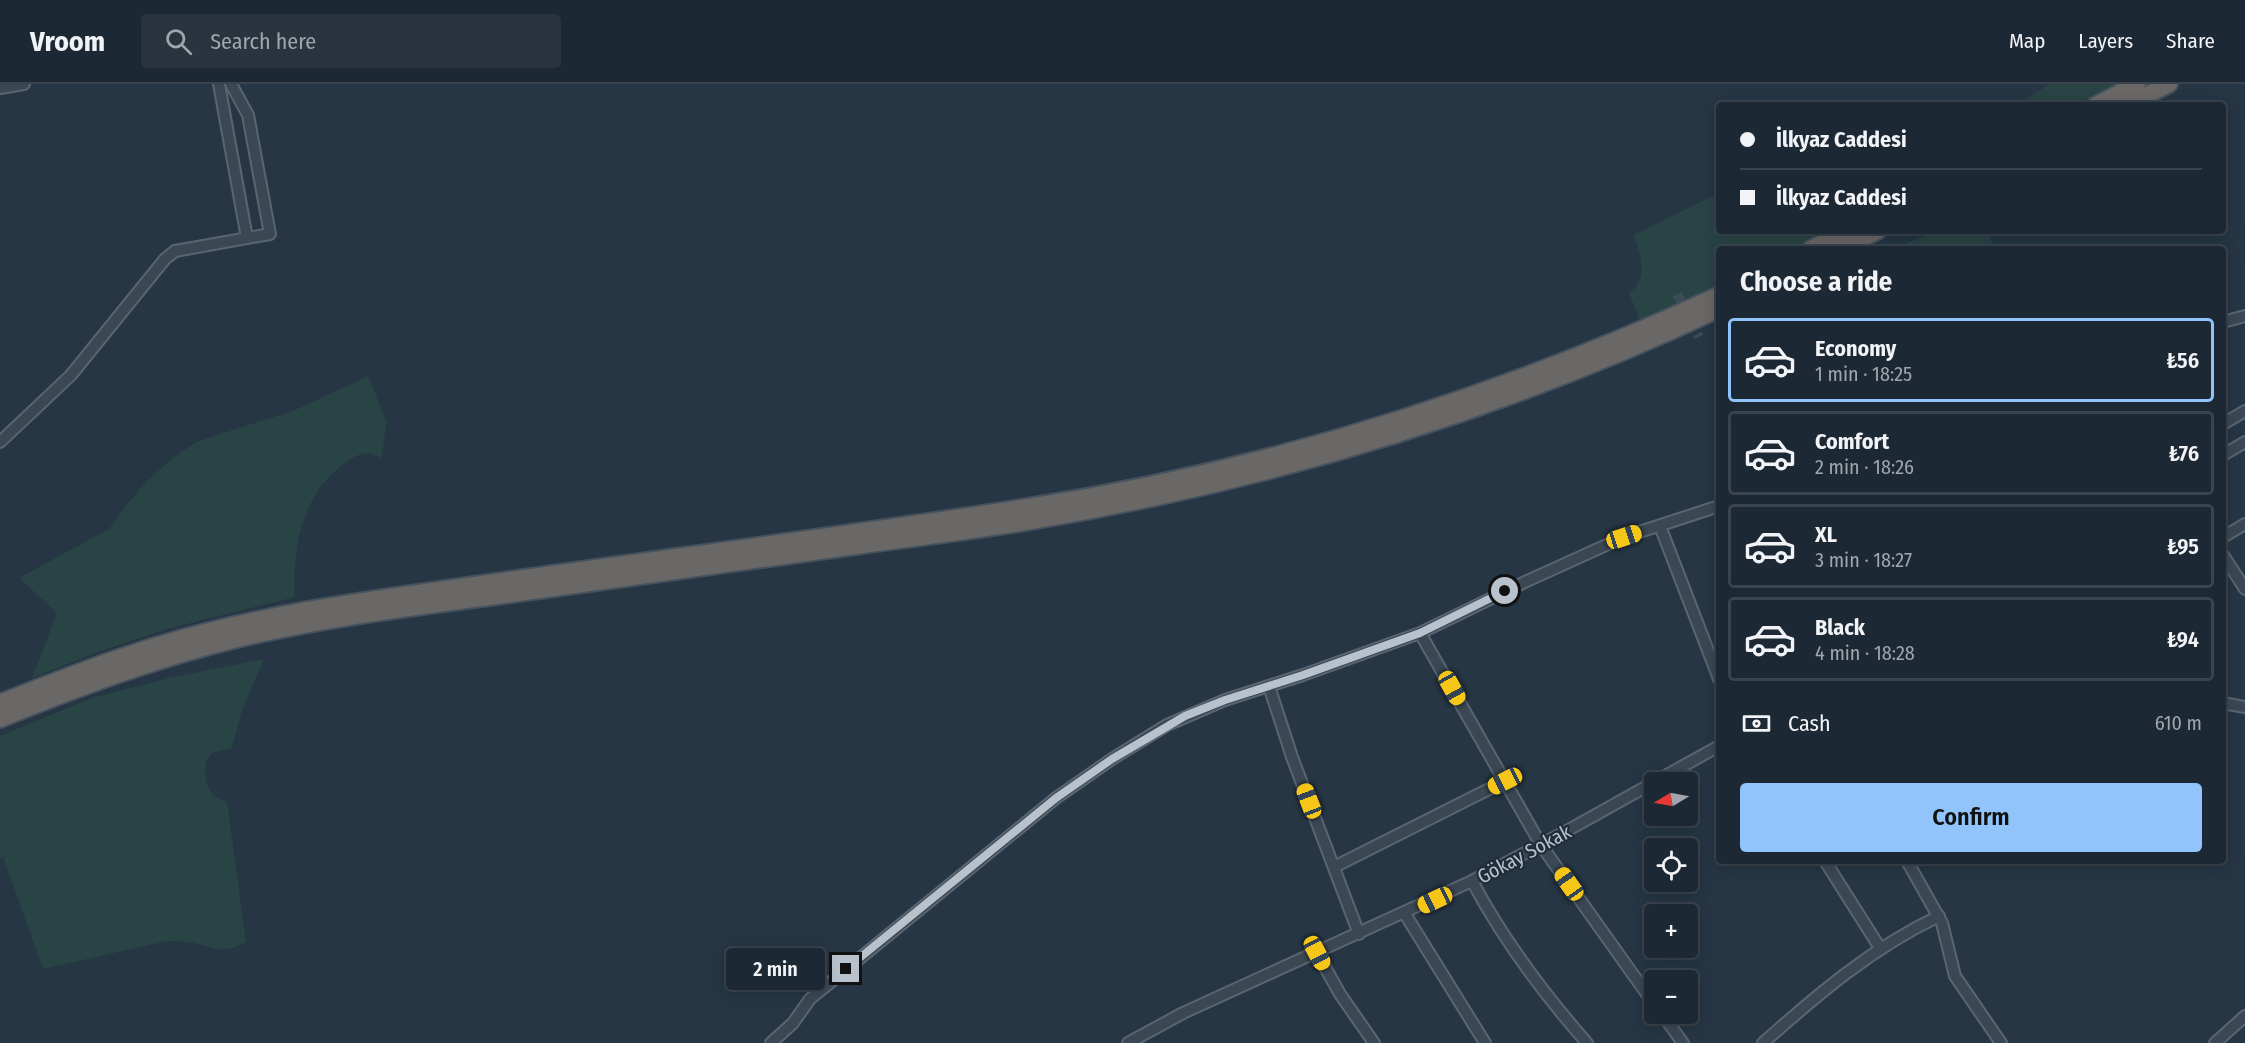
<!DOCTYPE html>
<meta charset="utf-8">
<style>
:root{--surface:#1c2833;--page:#29343f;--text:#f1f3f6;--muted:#a0a6ac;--line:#3a444e;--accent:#90c4fa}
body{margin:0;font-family:"Fira Sans Condensed",sans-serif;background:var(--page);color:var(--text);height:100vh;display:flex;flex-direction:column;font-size:22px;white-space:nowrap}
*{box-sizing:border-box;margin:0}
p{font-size:20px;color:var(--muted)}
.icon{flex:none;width:33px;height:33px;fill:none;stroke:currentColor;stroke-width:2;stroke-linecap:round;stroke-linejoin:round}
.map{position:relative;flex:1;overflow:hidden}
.sheet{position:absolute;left:1716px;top:162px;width:510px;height:618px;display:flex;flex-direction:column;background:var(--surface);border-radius:6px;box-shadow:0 3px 15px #0003,0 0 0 2px var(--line)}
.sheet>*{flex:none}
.banner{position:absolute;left:1716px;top:18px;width:510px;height:132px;border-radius:6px;box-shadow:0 3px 15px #0003,0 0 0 2px var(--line);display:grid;align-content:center;height:132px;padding:0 24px;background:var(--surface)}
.needle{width:39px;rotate:260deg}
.tools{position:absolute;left:1644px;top:688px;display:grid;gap:12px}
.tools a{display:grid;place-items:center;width:54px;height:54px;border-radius:6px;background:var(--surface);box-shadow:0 3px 15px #0003,0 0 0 2px var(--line);font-size:30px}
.end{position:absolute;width:27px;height:27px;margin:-14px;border:8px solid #b8c2cd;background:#111;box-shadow:0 0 0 3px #111}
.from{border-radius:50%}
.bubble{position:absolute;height:42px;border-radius:6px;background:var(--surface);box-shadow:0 3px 15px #0003,0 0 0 2px var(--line);font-size:20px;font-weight:600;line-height:42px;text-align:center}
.car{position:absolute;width:18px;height:36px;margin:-18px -9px;border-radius:8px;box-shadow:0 0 4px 2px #0007;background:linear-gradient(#f5c518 24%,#345 0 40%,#f5c518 0 76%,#345 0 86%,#f5c518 0)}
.banner b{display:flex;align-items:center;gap:21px;height:57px;font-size:22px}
.banner b+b{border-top:2px solid var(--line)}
.banner i{width:15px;height:15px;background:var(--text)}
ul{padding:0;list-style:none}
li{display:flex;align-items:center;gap:18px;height:84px;margin:0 12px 9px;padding:0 12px;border:3px solid var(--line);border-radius:6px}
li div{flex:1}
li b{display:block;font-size:22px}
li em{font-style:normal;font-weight:600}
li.active{border-color:var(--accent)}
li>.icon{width:54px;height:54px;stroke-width:1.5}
h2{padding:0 24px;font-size:27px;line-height:72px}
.pay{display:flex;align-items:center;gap:15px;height:66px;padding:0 24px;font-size:22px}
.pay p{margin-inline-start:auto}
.action{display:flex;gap:12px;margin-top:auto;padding:12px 24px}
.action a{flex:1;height:69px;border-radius:6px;background:var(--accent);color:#111;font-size:24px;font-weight:600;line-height:69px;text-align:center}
header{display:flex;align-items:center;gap:36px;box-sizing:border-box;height:84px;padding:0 30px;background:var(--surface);border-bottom:2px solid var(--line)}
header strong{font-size:28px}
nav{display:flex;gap:33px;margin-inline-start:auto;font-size:21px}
.search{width:420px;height:54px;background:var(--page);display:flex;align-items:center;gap:15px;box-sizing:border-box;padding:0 21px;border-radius:6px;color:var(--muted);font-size:22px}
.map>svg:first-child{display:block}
</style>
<header>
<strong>Vroom</strong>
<div class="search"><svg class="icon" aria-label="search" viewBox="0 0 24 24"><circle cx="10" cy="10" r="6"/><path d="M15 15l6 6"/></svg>Search here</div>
<nav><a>Map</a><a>Layers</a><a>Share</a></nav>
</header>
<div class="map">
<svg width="2245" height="959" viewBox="0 0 2245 959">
<rect width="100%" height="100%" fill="#263644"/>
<g fill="#294445">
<polygon points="2050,0 2117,0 2075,21 2016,21"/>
<path d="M 1719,109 L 1719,147 L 1828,147 L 1793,165 L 1719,165 L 1719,202 L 1640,237 L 1629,209 C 1650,193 1640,172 1634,151 Z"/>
<polygon points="1938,147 1986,147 1996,165 1892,165"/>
<path d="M 368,292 L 387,338 L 381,375 C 371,366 361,369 351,375 C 303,404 292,462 295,513 L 167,545 L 98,568 L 32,594 L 57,529 L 19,494 L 109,445 L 127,420 L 147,397 L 170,376 L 196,358 L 295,326 Z"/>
<path d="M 264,575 L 242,626 L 232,664 L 212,669 C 198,682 206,716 227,717 L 246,858 L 233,864 L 220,866 L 190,858 L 167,857 L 43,885 L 3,773 L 0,774 L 0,652 L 92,614 L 169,594 Z"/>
</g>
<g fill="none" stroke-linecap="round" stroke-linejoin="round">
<polyline stroke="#3c4b59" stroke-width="10" stroke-dasharray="10 5" stroke-linecap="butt" points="1677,210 1699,253"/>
<g stroke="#596571" stroke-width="14">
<g id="minor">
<polyline points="219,0 247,154"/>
<polyline points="0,4 24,0"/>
<polyline points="2223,238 2245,232"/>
<polyline points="2223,340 2245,327"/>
<polyline points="0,358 71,291 165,175 175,167 270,150 248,31 231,0"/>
<polyline points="2223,371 2245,358"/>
<polyline points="1660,442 1719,595"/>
<polyline points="2223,453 2245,440"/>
<polyline points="2223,471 2245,505"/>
<polyline points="1420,549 1541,761 1654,920"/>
<polyline points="1269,602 1292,673 1359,850"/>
<polyline points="2223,619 2245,623"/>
<polyline points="1825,777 1880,864"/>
<polyline points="1907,777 1942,839 1955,892 2001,959"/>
<polyline points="1334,783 1505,697"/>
<path d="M 1472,797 C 1504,857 1543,909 1587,959"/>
<polyline points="1405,830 1485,959"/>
<polyline points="1317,869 1340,910 1374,959"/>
<polyline points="1662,930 1683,959"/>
<polyline points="771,959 793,939 810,915 1056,714 1112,675 1167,641 1225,616 1303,591 1420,549 1527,497 1624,453 1719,422"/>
<polyline points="1128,959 1183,929 1472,797 1563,749 1719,662"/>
<path d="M 1763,959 C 1818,910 1872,864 1939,832"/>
<polyline points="2215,959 2245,932"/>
</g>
</g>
<g stroke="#46525e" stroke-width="20">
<g id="trunk">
<polyline points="2096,21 2137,0"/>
<polyline points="2128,21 2169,0"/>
<polyline points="1811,165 1847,147"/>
<polyline points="1841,165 1877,147"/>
<path d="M 0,619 C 52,598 105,577 159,561 C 273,526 392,513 510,496 C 680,472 852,450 1022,424 C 1263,387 1498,313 1719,211"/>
<path d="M 0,635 C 77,604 155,575 237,555 C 329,533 424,522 518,509 C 633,493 748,477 863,461 C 919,453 975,447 1031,437 C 1269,397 1500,328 1719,225"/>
</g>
</g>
<use href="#minor" stroke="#3b4853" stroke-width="10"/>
<use href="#trunk" stroke="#696866" stroke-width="16"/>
</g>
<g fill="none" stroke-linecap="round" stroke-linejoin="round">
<polyline stroke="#b8c2cd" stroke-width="8" points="846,885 1056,714 1112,675 1185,632 1225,616 1303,591 1420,549 1505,507"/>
</g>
<g text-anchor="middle" stroke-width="4.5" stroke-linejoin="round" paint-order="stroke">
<g font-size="20" fill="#b8c2cd" stroke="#202d39">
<text transform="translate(1524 770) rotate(-28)" y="7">Gökay Sokak</text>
</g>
</g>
</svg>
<div class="tools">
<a><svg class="needle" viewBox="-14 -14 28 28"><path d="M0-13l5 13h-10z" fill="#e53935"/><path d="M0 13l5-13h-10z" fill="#a0a6ac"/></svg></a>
<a><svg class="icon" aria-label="locate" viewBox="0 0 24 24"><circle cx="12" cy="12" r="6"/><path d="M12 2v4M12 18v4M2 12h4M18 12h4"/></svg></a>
<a>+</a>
<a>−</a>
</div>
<i class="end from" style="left:1505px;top:507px"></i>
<i class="end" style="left:846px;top:885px"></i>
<div class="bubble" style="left:726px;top:864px;width:99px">2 min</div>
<i class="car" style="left:1624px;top:453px;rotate:72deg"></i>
<i class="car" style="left:1452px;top:604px;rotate:151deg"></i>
<i class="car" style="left:1505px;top:697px;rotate:243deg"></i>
<i class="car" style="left:1309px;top:717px;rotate:339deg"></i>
<i class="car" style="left:1569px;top:800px;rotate:325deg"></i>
<i class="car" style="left:1435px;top:816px;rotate:245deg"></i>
<i class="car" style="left:1317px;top:869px;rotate:152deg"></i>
<div class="banner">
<b><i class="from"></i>İlkyaz Caddesi</b>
<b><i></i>İlkyaz Caddesi</b>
</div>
<section class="sheet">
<h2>Choose a ride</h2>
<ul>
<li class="active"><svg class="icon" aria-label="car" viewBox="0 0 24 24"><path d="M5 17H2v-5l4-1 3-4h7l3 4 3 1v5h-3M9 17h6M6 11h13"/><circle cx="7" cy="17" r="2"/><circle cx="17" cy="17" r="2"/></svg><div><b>Economy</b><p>1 min · 18:25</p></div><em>₺56</em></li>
<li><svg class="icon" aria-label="car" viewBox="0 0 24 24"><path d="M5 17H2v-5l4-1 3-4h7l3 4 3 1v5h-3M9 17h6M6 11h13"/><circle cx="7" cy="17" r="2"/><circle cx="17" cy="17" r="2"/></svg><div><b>Comfort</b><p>2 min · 18:26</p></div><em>₺76</em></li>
<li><svg class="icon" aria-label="car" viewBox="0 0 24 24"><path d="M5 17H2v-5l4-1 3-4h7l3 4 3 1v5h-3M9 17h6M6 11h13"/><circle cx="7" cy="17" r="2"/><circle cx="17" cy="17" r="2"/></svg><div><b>XL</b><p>3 min · 18:27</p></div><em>₺95</em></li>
<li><svg class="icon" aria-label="car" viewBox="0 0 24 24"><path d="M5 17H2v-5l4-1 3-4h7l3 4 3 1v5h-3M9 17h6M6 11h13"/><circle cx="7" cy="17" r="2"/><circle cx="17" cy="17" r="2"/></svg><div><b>Black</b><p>4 min · 18:28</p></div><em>₺94</em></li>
</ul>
<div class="pay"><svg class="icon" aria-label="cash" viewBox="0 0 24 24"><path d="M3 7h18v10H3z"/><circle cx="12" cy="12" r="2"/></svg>Cash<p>610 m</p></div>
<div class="action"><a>Confirm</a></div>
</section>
</div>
